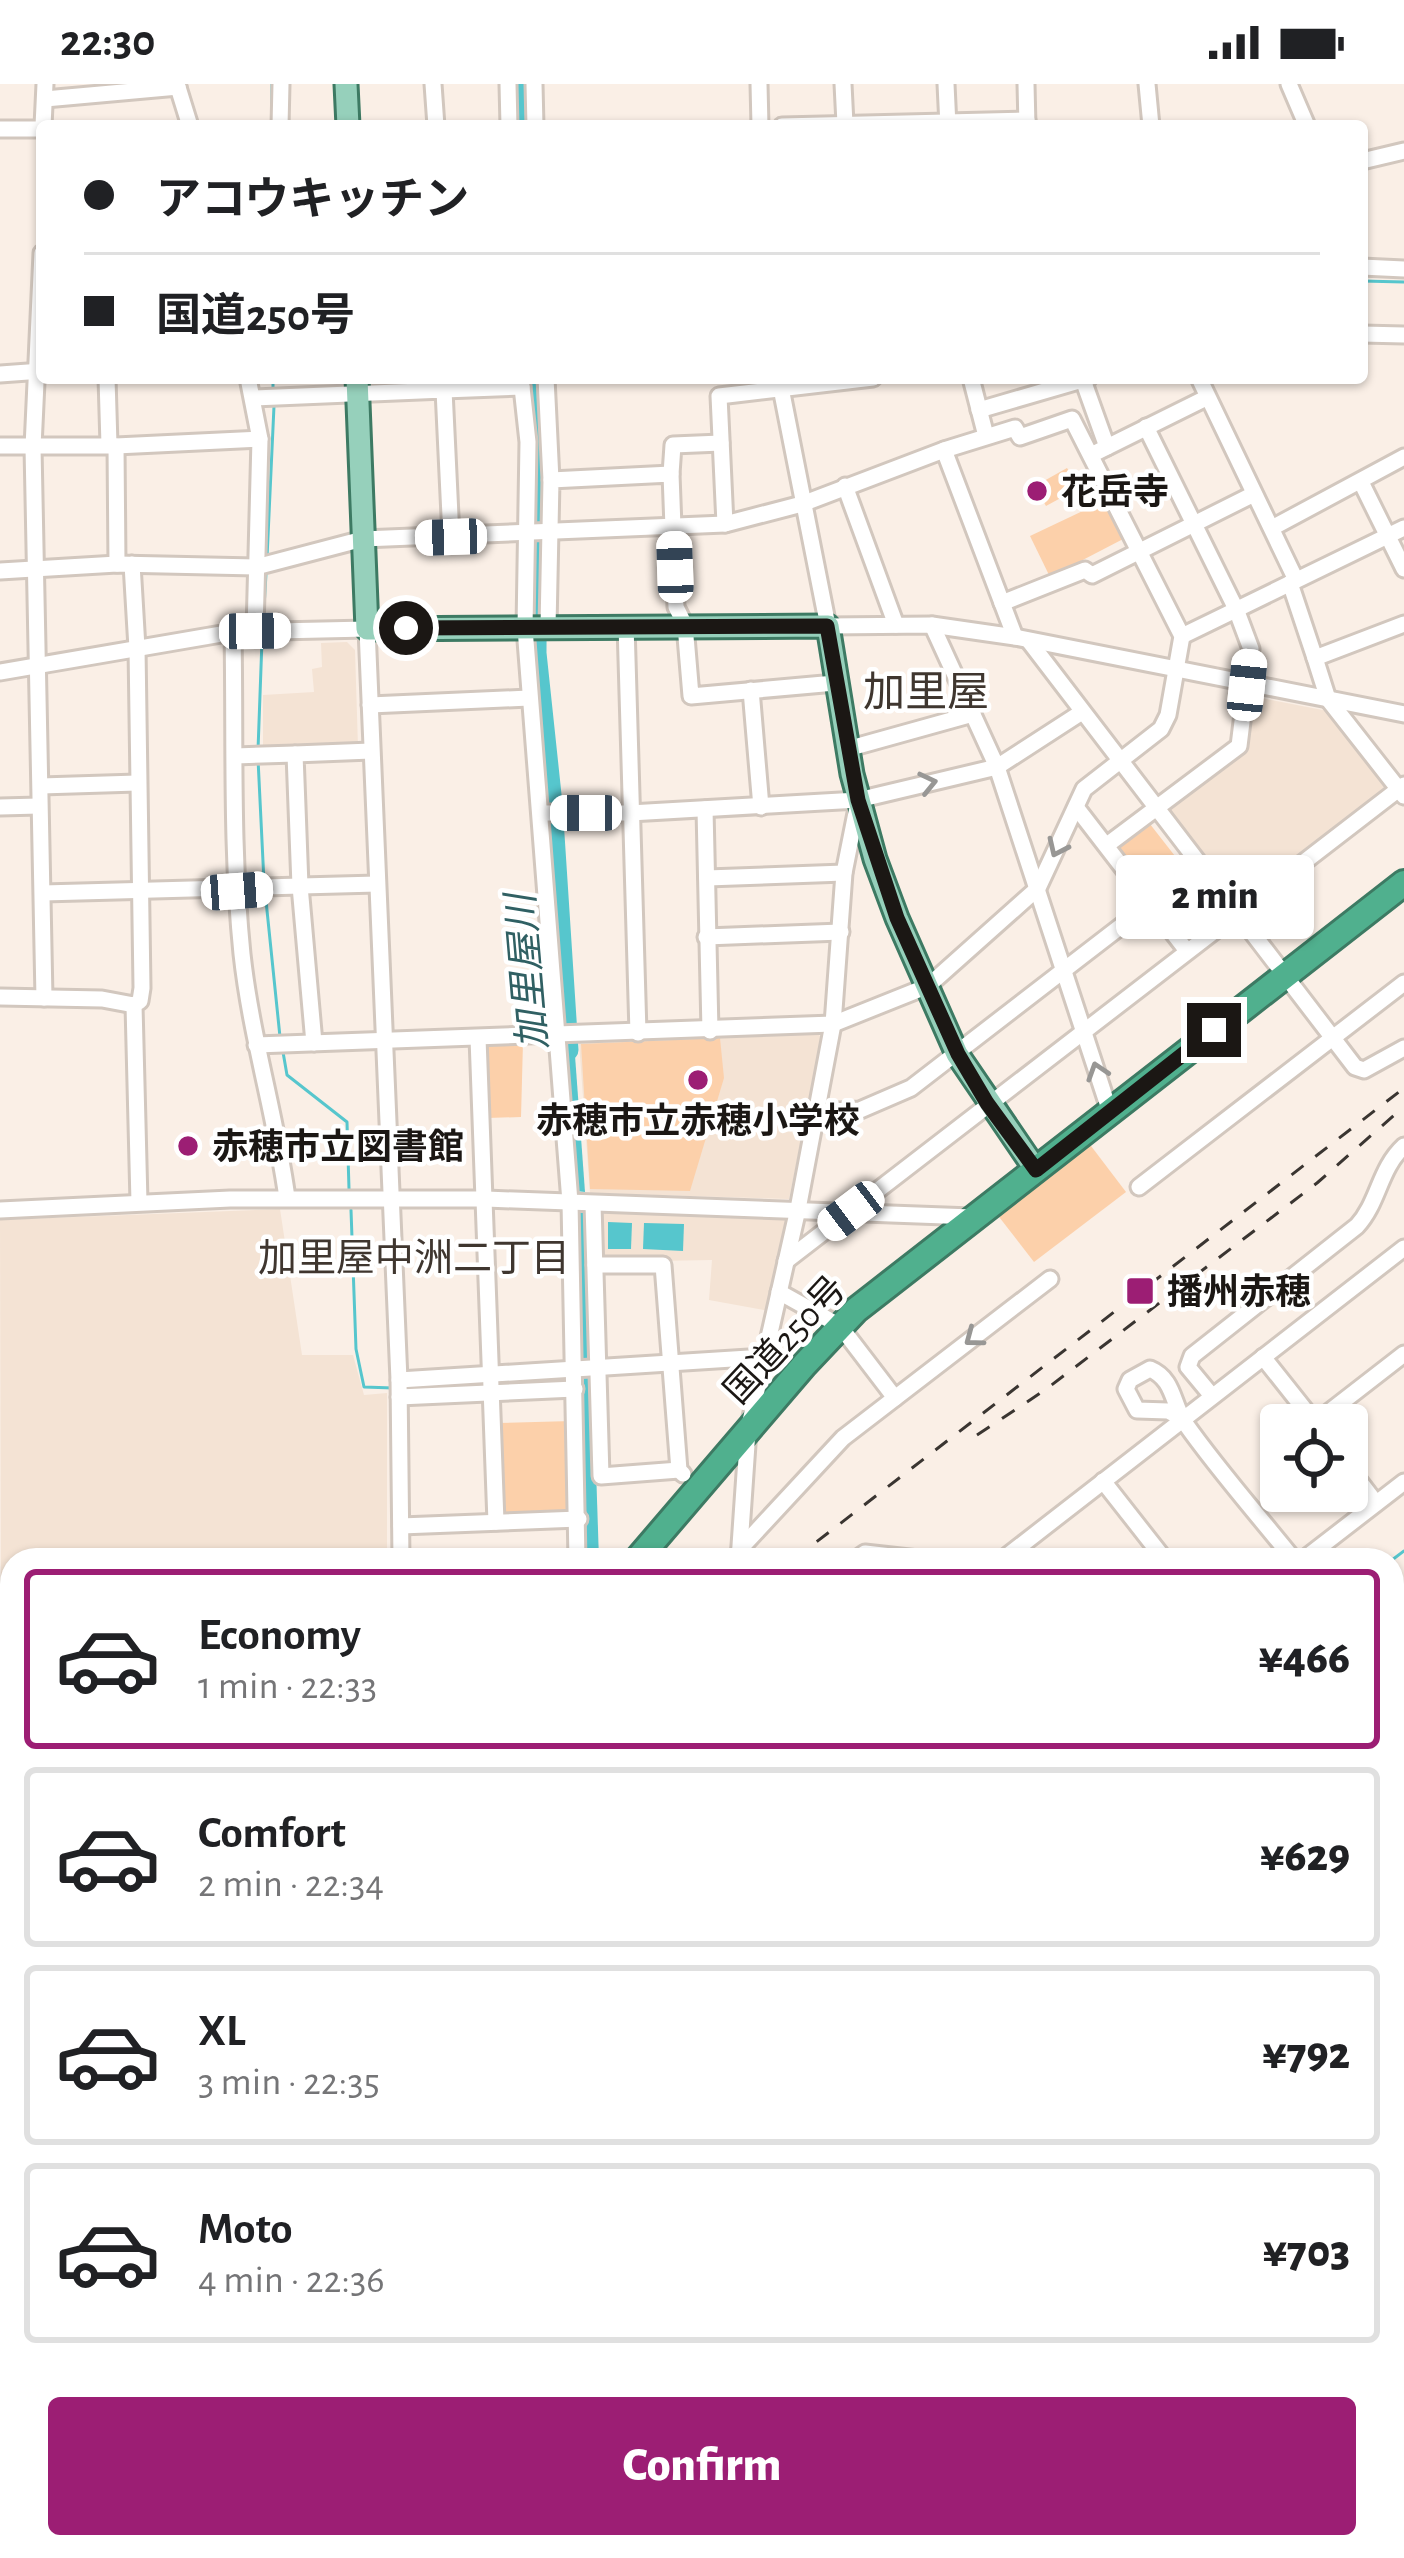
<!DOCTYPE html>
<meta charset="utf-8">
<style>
:root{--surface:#fff;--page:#f6f6f6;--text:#202124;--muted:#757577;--line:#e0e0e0;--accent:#9c1e74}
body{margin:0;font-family:"Alegreya Sans","Noto Sans JP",sans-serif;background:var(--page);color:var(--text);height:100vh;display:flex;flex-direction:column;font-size:45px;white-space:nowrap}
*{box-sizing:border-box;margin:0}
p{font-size:39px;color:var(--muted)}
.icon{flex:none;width:66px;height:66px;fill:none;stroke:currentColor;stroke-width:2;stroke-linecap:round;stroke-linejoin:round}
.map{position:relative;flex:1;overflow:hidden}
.panel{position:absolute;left:0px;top:1464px;width:1404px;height:1011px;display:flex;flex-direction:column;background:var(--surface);border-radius:36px 36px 0 0;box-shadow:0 3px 9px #0004}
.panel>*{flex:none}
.banner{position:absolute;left:36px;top:36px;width:1332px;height:264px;border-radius:12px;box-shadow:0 3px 9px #0004;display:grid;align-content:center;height:264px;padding:0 48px;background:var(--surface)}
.controls{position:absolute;left:1260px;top:1320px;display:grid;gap:24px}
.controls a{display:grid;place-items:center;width:108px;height:108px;border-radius:12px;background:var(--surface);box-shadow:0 3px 9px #0004;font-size:60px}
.end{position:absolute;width:54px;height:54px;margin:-27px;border:15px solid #1b1714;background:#fff;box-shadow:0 0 0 6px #fff}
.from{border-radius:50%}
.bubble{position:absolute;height:84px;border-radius:12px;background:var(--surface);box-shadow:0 3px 9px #0004;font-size:39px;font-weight:800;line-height:84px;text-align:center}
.car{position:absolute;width:36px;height:72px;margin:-36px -18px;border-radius:15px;box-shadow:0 0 9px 3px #0007;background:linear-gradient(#fff 24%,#345 0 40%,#fff 0 76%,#345 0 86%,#fff 0)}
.banner b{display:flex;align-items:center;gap:42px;height:114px;font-size:45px}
.banner b+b{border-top:3px solid var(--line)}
.banner i{width:30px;height:30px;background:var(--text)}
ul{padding:21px 0 0;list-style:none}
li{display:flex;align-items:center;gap:36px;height:180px;margin:0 24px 18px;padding:0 24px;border:6px solid var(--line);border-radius:12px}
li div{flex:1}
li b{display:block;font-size:45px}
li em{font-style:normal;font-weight:800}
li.selected{border-color:var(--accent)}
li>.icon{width:108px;height:108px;stroke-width:1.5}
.button{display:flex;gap:24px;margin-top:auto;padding:24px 48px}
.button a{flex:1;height:138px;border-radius:12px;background:var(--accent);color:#fff;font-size:48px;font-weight:800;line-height:138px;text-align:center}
.status{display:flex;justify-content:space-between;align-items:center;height:84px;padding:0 60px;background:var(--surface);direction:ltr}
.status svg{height:33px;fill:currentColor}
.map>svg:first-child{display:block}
</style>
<div class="status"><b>22:30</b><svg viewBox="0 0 49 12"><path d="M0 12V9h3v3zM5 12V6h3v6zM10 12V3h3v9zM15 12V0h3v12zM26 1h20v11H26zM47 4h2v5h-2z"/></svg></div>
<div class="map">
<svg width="1404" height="2474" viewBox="0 0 1404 2474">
<rect width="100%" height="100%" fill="#faefe6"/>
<g fill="#f4e3d4">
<polygon points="347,558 355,566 358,663 263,668 263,611 314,608 312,585 322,583 321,559"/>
<polygon points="1261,614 1333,628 1385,698 1385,706 1241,817 1235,816 1167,731 1170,724 1244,665 1254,616"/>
<polygon points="817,948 822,955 789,1115 590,1109 579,958"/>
<polygon points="280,1125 302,1271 353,1271 364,1311 387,1309 387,1476 12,1476 12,1923 2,1922 0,1136"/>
<polygon points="597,1129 787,1134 790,1137 769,1227 709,1216 712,1176 602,1178"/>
</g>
<g fill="#fcd0aa">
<polygon points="1067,384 1079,404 1046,422 1035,402"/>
<polygon points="1108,415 1127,453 1050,493 1030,452"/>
<polygon points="1146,735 1221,831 1188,857 1113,765"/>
<polygon points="720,954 724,994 690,1107 590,1105 581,960"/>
<polygon points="523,958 521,1033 487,1034 482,960"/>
<polygon points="1088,1058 1126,1108 1034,1178 996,1129"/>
<polygon points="572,1337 571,1431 503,1434 497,1339"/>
</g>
<g fill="#e0a36c">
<polygon points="1392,2150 1404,2184 1404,2474 834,2474 840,2463 1392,2463"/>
<polygon points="562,2463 794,2463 816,2474 547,2474"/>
</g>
<g fill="#56c6cd">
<polygon points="574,958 585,1108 576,1107 563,961"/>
<polygon points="577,1129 590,1129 594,1281 580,1282"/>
<polygon points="608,1138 632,1139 631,1165 608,1165"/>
<polygon points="644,1139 684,1140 683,1167 643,1165"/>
<polygon points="584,1293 593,1293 599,1476 584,1476"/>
</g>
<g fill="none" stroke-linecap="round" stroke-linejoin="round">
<g stroke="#56c6cd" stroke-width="3">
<polyline points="272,42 272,0"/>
<polyline points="1362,197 1404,198"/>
<polyline points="273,294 273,306"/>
<polyline points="267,474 274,322"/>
<polyline points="263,540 266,490"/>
<polyline points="258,666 262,556"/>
<polyline points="258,675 264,798"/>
<polyline points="265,807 280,953"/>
<polyline points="283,968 287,991 347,1038 349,1105"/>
<polyline points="351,1126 356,1265 364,1303 393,1304"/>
<polyline points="499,1299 561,1298"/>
<polyline points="403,1304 483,1300"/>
<polyline points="1392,1476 1404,1467"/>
</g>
<g stroke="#56c6cd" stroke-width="21">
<polyline points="522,0 523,42"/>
<polyline points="533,294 537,340 536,569 552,720 568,966"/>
<polyline points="497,2474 501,2463"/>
</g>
<g stroke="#d2c7be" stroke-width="21">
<g id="minor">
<polyline points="177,0 190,42"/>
<polyline points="433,0 436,42"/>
<polyline points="508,0 509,42"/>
<polyline points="534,0 535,42"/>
<polyline points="759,0 760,42"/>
<polyline points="843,0 845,40"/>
<polyline points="946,0 948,42"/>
<polyline points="1026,0 1027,42"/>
<polyline points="1147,0 1151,42"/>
<polyline points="1289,0 1307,42"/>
<polyline points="45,15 178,3"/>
<polyline points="43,42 45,0"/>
<polyline points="280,42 281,0"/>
<polyline points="782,42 1027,36"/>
<polyline points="0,45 42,45"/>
<polyline points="1362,77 1404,67"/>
<polyline points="42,169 33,363 44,914"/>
<polyline points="1362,183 1404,185"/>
<polyline points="1362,250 1404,251"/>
<polyline points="0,290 42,287"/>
<polyline points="107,294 109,361"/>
<polyline points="248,294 260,355 255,547"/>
<polyline points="444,294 444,306 522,303"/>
<polyline points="521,294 528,358 525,544 570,1118 577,1476"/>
<polyline points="546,294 551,396"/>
<polyline points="779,294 828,542 932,541 1015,553 1404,630"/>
<polyline points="971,294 986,352"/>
<polyline points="1199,294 1296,496"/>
<polyline points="1083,296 1107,363"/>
<polyline points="253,314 444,306 451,453"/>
<polyline points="979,326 1089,294"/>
<polyline points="0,362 116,362 260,355"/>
<polyline points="116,362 117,480"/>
<polyline points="1091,371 1206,314"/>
<polyline points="671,390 673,361 721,359"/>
<polyline points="1361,398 1404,485"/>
<polyline points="845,402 896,541"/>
<polyline points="725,440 719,312 873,294"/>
<polyline points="1272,444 1404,373"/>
<polyline points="132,480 137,564 142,904 140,917 134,921 139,1118"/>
<polyline points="0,487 117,480 256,483 363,455 725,440 802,420 944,366 1015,553"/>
<polyline points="1290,499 1315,574"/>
<polyline points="1002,519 1085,486 1092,491 1254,410"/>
<polyline points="626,541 638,949"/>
<polyline points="932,541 997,683 1110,1028"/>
<polyline points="548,543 551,396 671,390 676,523 685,541 691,612 835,599"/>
<path d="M 233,548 C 235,655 231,763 242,870 C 251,953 276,1032 287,1114"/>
<polyline points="1182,552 1404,444"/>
<polyline points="1029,557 1355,983 1364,986 1404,964"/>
<polyline points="0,588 233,548 367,545 399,1296 401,1476"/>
<polyline points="751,606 761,723"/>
<polyline points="370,621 529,614"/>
<polyline points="847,665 973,630"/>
<polyline points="235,672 295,670"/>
<polyline points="41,702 137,699"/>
<polyline points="1404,712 1328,615 1315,574 1404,540"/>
<polyline points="0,723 39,722"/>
<polyline points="1076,723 1187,867"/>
<polyline points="705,725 710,947"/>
<polyline points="541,729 630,729 858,716 997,683 1082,628"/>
<polyline points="1107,761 1239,662 1251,565 1236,525 1146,343"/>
<polyline points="707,794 844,789"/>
<polyline points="43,809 377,800"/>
<polyline points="706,853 841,848"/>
<polyline points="0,913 102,915 134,921"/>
<polyline points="478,954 496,1438"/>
<polyline points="314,959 300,802 295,670 371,667"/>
<polyline points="256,961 833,940 928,902 1038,804 1084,705 1161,645 1168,631 1182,552 1072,335 1020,353 1015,344 944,366"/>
<polyline points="817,1028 860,1026 911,1004 1151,819"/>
<polyline points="1139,1103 1404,899"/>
<polyline points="593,1120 601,1392 679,1386"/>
<polyline points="0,1126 230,1115 486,1115 972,1133"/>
<polyline points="786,1177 1404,701"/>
<polyline points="595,1181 663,1181 679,1386 683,1390"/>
<polyline points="779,1208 840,1242 895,1314"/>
<polyline points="1263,1273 1317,1341"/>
<polyline points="399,1296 765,1273"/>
<path d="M 1212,1312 L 1188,1283 L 1192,1272 L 1357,1142 C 1379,1118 1379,1085 1404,1062"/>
<polyline points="399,1313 575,1305"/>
<path d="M 1183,1335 L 1168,1327 L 1137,1326 L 1126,1305 L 1130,1296 L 1150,1285 C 1174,1295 1172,1319 1185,1339 C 1218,1386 1258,1431 1294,1476"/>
<polyline points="1315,1339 1404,1270"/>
<polyline points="1347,1381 1376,1419"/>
<polyline points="1103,1397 1165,1476"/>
<polyline points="401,1442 579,1435"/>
<polyline points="740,1465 843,1354 1050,1195"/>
<polyline points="739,1476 748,1346 798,1125 833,940 844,789 858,719"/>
<polyline points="855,1476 865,1469 927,1476"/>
<polyline points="1002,1476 1404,1164"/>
<polyline points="1303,1476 1404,1398"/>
<polyline points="1392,1532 1404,1523"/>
<polyline points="1392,1605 1404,1621"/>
<polyline points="1392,1639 1404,1630"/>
<polyline points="1392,1743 1404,1734"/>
<polyline points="1392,1859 1404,1850"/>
<polyline points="1392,1916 1404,1907"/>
<polyline points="1392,1967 1404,1958"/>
<polyline points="1392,2020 1404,2031"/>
<polyline points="1392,2118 1404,2147"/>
<polyline points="0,2294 12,2300"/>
<polyline points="330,2463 348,2474"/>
<polyline points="6,2474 12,2457"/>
<polyline points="126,2474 132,2469 131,2463"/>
<polyline points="219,2474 223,2463"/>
<polyline points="360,2474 374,2463"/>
<polyline points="539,2474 550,2463"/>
</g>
</g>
<g stroke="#3d7a63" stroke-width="27">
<g id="major">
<polyline points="346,0 348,42"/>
<polyline points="357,294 367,545 828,542 852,690 875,775 897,834 957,970 1036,1086"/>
</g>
</g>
<g stroke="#3d7a63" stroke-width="30">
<g id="highway">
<polyline points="637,1476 804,1281 856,1226 1404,799"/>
<polyline points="0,2093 12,2086"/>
</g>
</g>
<use href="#minor" stroke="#fff" stroke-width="15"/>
<use href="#major" stroke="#96d0bb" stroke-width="21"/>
<use href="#highway" stroke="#50b08e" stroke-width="24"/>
<g stroke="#3a3531" stroke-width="3" stroke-dasharray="15 15" stroke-linecap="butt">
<polyline points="977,1351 1045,1306 1317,1099 1400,1026"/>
<polyline points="793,1476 1404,1004"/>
<polyline points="0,2455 12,2424"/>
</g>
</g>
<defs><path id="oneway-chevron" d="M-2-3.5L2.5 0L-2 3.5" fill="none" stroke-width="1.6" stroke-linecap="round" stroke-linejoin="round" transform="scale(3)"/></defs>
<g stroke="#989795">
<use href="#oneway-chevron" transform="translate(928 699) rotate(-13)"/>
<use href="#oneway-chevron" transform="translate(1057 764) rotate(115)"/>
<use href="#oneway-chevron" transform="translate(1097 987) rotate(-108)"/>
<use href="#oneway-chevron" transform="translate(973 1254) rotate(143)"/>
</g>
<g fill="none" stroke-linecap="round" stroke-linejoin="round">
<polyline stroke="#1b1714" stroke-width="15" points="406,544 827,542 858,716 897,834 958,970 987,1019 1036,1086 1214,946"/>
</g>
<g fill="#9c1e74" stroke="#fff" stroke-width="4.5">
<circle cx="1037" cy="407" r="12"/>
<circle cx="698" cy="996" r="12"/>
<circle cx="188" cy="1062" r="12"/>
<rect x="1125" y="1192" width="30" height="30" rx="6"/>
</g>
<g text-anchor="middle" stroke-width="9" stroke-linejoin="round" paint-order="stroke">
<g font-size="36" font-weight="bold" fill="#1b1714" stroke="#fff" text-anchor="start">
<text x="1061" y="420">花岳寺</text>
<text x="698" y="1049" text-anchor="middle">赤穂市立赤穂小学校</text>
<text x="212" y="1075">赤穂市立図書館</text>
<text x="1167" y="1220">播州赤穂</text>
</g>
<g font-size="36" fill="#1b1714" stroke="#fff">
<text transform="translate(784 1255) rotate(-47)" y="13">国道250号</text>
</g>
<g font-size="39" font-style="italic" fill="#306063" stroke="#fff">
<text transform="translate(526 888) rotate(-95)" y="14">加里屋川</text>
</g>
<g font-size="39" fill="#3f362f" stroke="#fff">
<text x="414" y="1187">加里屋中洲二丁目</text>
</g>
<g font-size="42" fill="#3f362f" stroke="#fff">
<text x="926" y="622">加里屋</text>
</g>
</g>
</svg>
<div class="controls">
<a><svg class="icon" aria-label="locate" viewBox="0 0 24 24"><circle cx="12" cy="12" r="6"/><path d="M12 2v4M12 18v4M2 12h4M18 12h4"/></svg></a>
</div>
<i class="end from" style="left:406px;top:544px"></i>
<i class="end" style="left:1214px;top:946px"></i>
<div class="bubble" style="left:1116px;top:771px;width:198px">2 min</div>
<i class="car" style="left:451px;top:453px;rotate:268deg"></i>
<i class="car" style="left:675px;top:483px;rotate:358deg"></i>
<i class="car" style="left:255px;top:547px;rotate:89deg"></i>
<i class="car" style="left:1247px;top:601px;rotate:6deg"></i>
<i class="car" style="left:586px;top:729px;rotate:270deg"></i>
<i class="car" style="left:237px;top:807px;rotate:86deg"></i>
<i class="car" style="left:851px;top:1127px;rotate:233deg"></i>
<div class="banner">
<b><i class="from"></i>アコウキッチン</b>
<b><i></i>国道250号</b>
</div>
<section class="panel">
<ul>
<li class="selected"><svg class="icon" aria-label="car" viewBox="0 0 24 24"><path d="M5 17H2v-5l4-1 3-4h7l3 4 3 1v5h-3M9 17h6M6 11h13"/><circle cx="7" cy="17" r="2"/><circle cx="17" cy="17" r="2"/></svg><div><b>Economy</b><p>1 min · 22:33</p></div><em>¥466</em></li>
<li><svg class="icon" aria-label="car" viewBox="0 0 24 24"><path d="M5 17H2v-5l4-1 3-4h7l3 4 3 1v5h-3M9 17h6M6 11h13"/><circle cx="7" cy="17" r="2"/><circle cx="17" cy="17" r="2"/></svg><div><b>Comfort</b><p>2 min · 22:34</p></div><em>¥629</em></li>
<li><svg class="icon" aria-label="car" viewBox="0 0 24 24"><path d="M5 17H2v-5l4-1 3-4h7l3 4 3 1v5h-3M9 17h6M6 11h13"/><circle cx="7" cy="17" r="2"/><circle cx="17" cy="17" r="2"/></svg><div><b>XL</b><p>3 min · 22:35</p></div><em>¥792</em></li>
<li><svg class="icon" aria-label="car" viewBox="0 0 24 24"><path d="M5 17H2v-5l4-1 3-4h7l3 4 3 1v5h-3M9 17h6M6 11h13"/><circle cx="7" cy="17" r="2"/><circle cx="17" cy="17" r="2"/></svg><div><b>Moto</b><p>4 min · 22:36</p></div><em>¥703</em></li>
</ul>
<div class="button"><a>Confirm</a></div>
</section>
</div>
